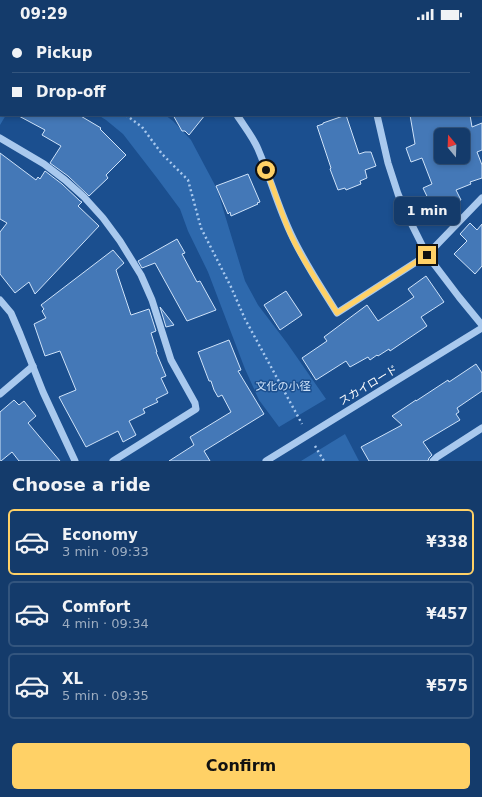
<!DOCTYPE html>
<meta charset="utf-8">
<style>
:root{--surface:#143b6b;--page:#1d4271;--text:#f1f3f6;--muted:#9dadc1;--line:#33557e;--accent:#ffd166}
body{margin:0;font-family:"DejaVu Sans","Noto Sans JP",sans-serif;background:var(--page);color:var(--text);height:100vh;display:flex;flex-direction:column;font-size:15px;white-space:nowrap}
*{box-sizing:border-box;margin:0}
p{font-size:13px;color:var(--muted)}
.icon{flex:none;width:22px;height:22px;fill:none;stroke:currentColor;stroke-width:2;stroke-linecap:round;stroke-linejoin:round}
.map{position:relative;height:433px;overflow:hidden}
.drawer{display:flex;flex-direction:column;background:var(--surface);flex:1}
.drawer>*{flex:none}
.banner{position:absolute;left:0px;top:0px;width:482px;height:88px;box-shadow:0 2px 6px #0003,0 0 0 1px var(--line);display:grid;align-content:center;height:88px;padding:0 12px;background:var(--surface)}
.needle{width:26px;rotate:341deg}
.fabs{position:absolute;left:434px;top:100px;display:grid;gap:8px}
.fabs a{display:grid;place-items:center;width:36px;height:36px;border-radius:6px;background:var(--surface);box-shadow:0 2px 6px #0003,0 0 0 1px var(--line);font-size:20px}
.end{position:absolute;width:18px;height:18px;margin:-9px;border:5px solid #ffd166;background:#111;box-shadow:0 0 0 2px #111}
.from{border-radius:50%}
.bubble{position:absolute;height:28px;border-radius:6px;background:var(--surface);box-shadow:0 2px 6px #0003,0 0 0 1px var(--line);font-size:13px;font-weight:700;line-height:28px;text-align:center}
.banner b{display:flex;align-items:center;gap:14px;height:38px;font-size:15px}
.banner b+b{border-top:1px solid var(--line)}
.banner i{width:10px;height:10px;background:var(--text)}
ul{padding:0;list-style:none}
li{display:flex;align-items:center;gap:12px;height:66px;margin:0 8px 6px;padding:0 4px;border:2px solid var(--line);border-radius:6px}
li div{flex:1}
li b{display:block;font-size:15px}
li em{font-style:normal;font-weight:700}
li.selected{border-color:var(--accent)}
li>.icon{width:36px;height:36px;stroke-width:1.5}
h2{padding:0 12px;font-size:18px;line-height:48px}
.cta{display:flex;gap:8px;margin-top:auto;padding:8px 12px}
.cta a{flex:1;height:46px;border-radius:6px;background:var(--accent);color:#111;font-size:16px;font-weight:700;line-height:46px;text-align:center}
.status{display:flex;justify-content:space-between;align-items:center;height:28px;padding:0 20px;background:var(--surface);direction:ltr}
.status svg{height:11px;fill:currentColor}
.map>svg:first-child{display:block}
</style>
<div class="status"><b>09:29</b><svg viewBox="0 0 49 12"><path d="M0 12V9h3v3zM5 12V6h3v6zM10 12V3h3v9zM15 12V0h3v12zM26 1h20v11H26zM47 4h2v5h-2z"/></svg></div>
<div class="map">
<svg width="482" height="433" viewBox="0 0 482 433">
<rect width="100%" height="100%" fill="#1b4f8f"/>
<g fill="#2e69ad">
<polygon points="0,0 49,0 49,1 1,1 1,87 6,87 0,97"/>
<polygon points="98,87 165,87 173,93 191,112 217,161 245,253 258,277 287,315 326,371 279,399 259,372 245,341 208,244 188,203 180,181 157,150 123,106 106,92"/>
<polygon points="345,406 359,433 301,433"/>
</g>
<g fill="#4478b7" stroke="#cfe3fa" fill-rule="evenodd">
<polygon points="17,87 79,87 101,100 100,101 126,127 106,147 108,150 89,168 68,148 50,135 61,118 42,107 45,102"/>
<polygon points="173,87 205,87 189,107 185,103 182,103"/>
<polygon points="346,87 359,126 365,124 371,124 376,138 365,142 367,150 360,153 361,156 346,162 345,160 338,162 330,141 331,140 317,98 323,96 323,95"/>
<path d="M 410,87 L 470,87 L 472,99 L 482,95 L 482,122 L 477,124 L 482,137 L 482,150 L 470,154 L 471,156 L 456,162 L 461,172 L 435,185 L 423,160 L 432,156 L 422,130 L 411,134 L 406,120 L 415,116 ZM 441,107 L 463,107 L 463,129 L 441,129 Z"/>
<polygon points="0,125 36,152 38,149 40,151 45,143 62,156 80,173 82,174 78,178 99,198 35,266 29,254 15,265 0,246 0,204 7,195 0,191"/>
<polygon points="248,146 260,174 257,175 258,176 231,188 230,184 228,186 216,158"/>
<polygon points="470,195 477,202 482,196 482,238 475,246 454,226 467,213 460,206"/>
<polygon points="177,211 185,225 182,226 197,254 200,253 216,282 187,293 155,235 142,240 138,233"/>
<polygon points="113,222 124,235 116,242 131,287 149,281 156,303 151,305 157,324 156,324 166,348 161,350 168,365 156,371 158,374 143,381 145,385 129,393 136,407 123,414 118,403 86,419 59,369 76,362 60,323 45,328 34,296 46,290 42,283 44,281 41,277"/>
<polygon points="426,248 444,274 421,289 427,298 390,323 389,321 378,328 377,327 370,332 368,329 350,339 346,333 316,352 302,330 327,313 324,309 367,277 378,293 414,269 408,261"/>
<polygon points="286,263 302,287 280,302 264,277"/>
<polygon points="160,279 174,297 166,299"/>
<polygon points="229,312 241,342 238,343 264,386 204,423 210,433 169,433 194,417 190,409 231,384 222,367 218,369 214,362 211,353 209,353 198,324"/>
<polygon points="476,336 482,345 482,363 457,380 459,384 456,386 460,392 423,414 432,427 429,430 428,433 369,433 361,419 402,397 392,388 416,372 416,373 448,352 449,354"/>
<polygon points="14,372 19,377 24,373 36,388 28,395 60,433 19,433 12,424 1,433 0,433 0,384"/>
</g>
<g fill="none" stroke-linecap="round" stroke-linejoin="round">
<g stroke="#a9c9ee" stroke-width="2.5" stroke-dasharray="2 3" stroke-linecap="butt">
<polyline points="126,87 142,99 162,126 188,152 201,200 231,259 245,291 302,396"/>
<polyline points="315,418 324,433"/>
</g>
<g stroke="#a9c9ee" stroke-width="7">
<polyline points="140,0 142,1"/>
<polyline points="340,0 340,1"/>
<polyline points="351,1 352,0"/>
<path d="M 237,87 C 244,98 253,109 258,121 C 270,149 278,179 291,206 C 304,234 321,259 337,285 L 427,227 L 482,170"/>
<polyline points="377,87 388,135 398,166 407,187 427,227 459,269 482,297"/>
<polyline points="0,110 44,136 65,152 84,169 103,190 120,213 141,247 152,272 171,332 195,375 196,381 113,433"/>
<polyline points="0,272 11,285 20,306 43,364 75,433"/>
<polyline points="0,366 33,338"/>
<polyline points="266,433 482,300"/>
<polyline points="433,433 437,429 482,400"/>
</g>
</g>
<g fill="none" stroke-linecap="round" stroke-linejoin="round">
<path stroke="#ffd166" stroke-width="5" d="M 266,142 C 275,163 281,185 290,205 C 303,234 321,259 337,285 L 427,227"/>
</g>
<g text-anchor="middle" stroke-width="3" stroke-linejoin="round" paint-order="stroke">
<g font-size="11" fill="#fff" stroke="#1b4f8f">
<text transform="translate(368 357) rotate(-31)" y="4">スカイロード</text>
</g>
<g font-size="11" fill="#cfe3fa" stroke="#1b4f8f">
<text x="283" y="362">文化の小径</text>
</g>
</g>
</svg>
<div class="fabs">
<a><svg class="needle" viewBox="-14 -14 28 28"><path d="M0-13l5 13h-10z" fill="#e53935"/><path d="M0 13l5-13h-10z" fill="#9dadc1"/></svg></a>
</div>
<i class="end from" style="left:266px;top:142px"></i>
<i class="end" style="left:427px;top:227px"></i>
<div class="bubble" style="left:394px;top:169px;width:66px">1 min</div>
<div class="banner">
<b><i class="from"></i>Pickup</b>
<b><i></i>Drop-off</b>
</div>
</div>
<section class="drawer">
<h2>Choose a ride</h2>
<ul>
<li class="selected"><svg class="icon" aria-label="car" viewBox="0 0 24 24"><path d="M5 17H2v-5l4-1 3-4h7l3 4 3 1v5h-3M9 17h6M6 11h13"/><circle cx="7" cy="17" r="2"/><circle cx="17" cy="17" r="2"/></svg><div><b>Economy</b><p>3 min · 09:33</p></div><em>¥338</em></li>
<li><svg class="icon" aria-label="car" viewBox="0 0 24 24"><path d="M5 17H2v-5l4-1 3-4h7l3 4 3 1v5h-3M9 17h6M6 11h13"/><circle cx="7" cy="17" r="2"/><circle cx="17" cy="17" r="2"/></svg><div><b>Comfort</b><p>4 min · 09:34</p></div><em>¥457</em></li>
<li><svg class="icon" aria-label="car" viewBox="0 0 24 24"><path d="M5 17H2v-5l4-1 3-4h7l3 4 3 1v5h-3M9 17h6M6 11h13"/><circle cx="7" cy="17" r="2"/><circle cx="17" cy="17" r="2"/></svg><div><b>XL</b><p>5 min · 09:35</p></div><em>¥575</em></li>
</ul>
<div class="cta"><a>Confirm</a></div>
</section>
